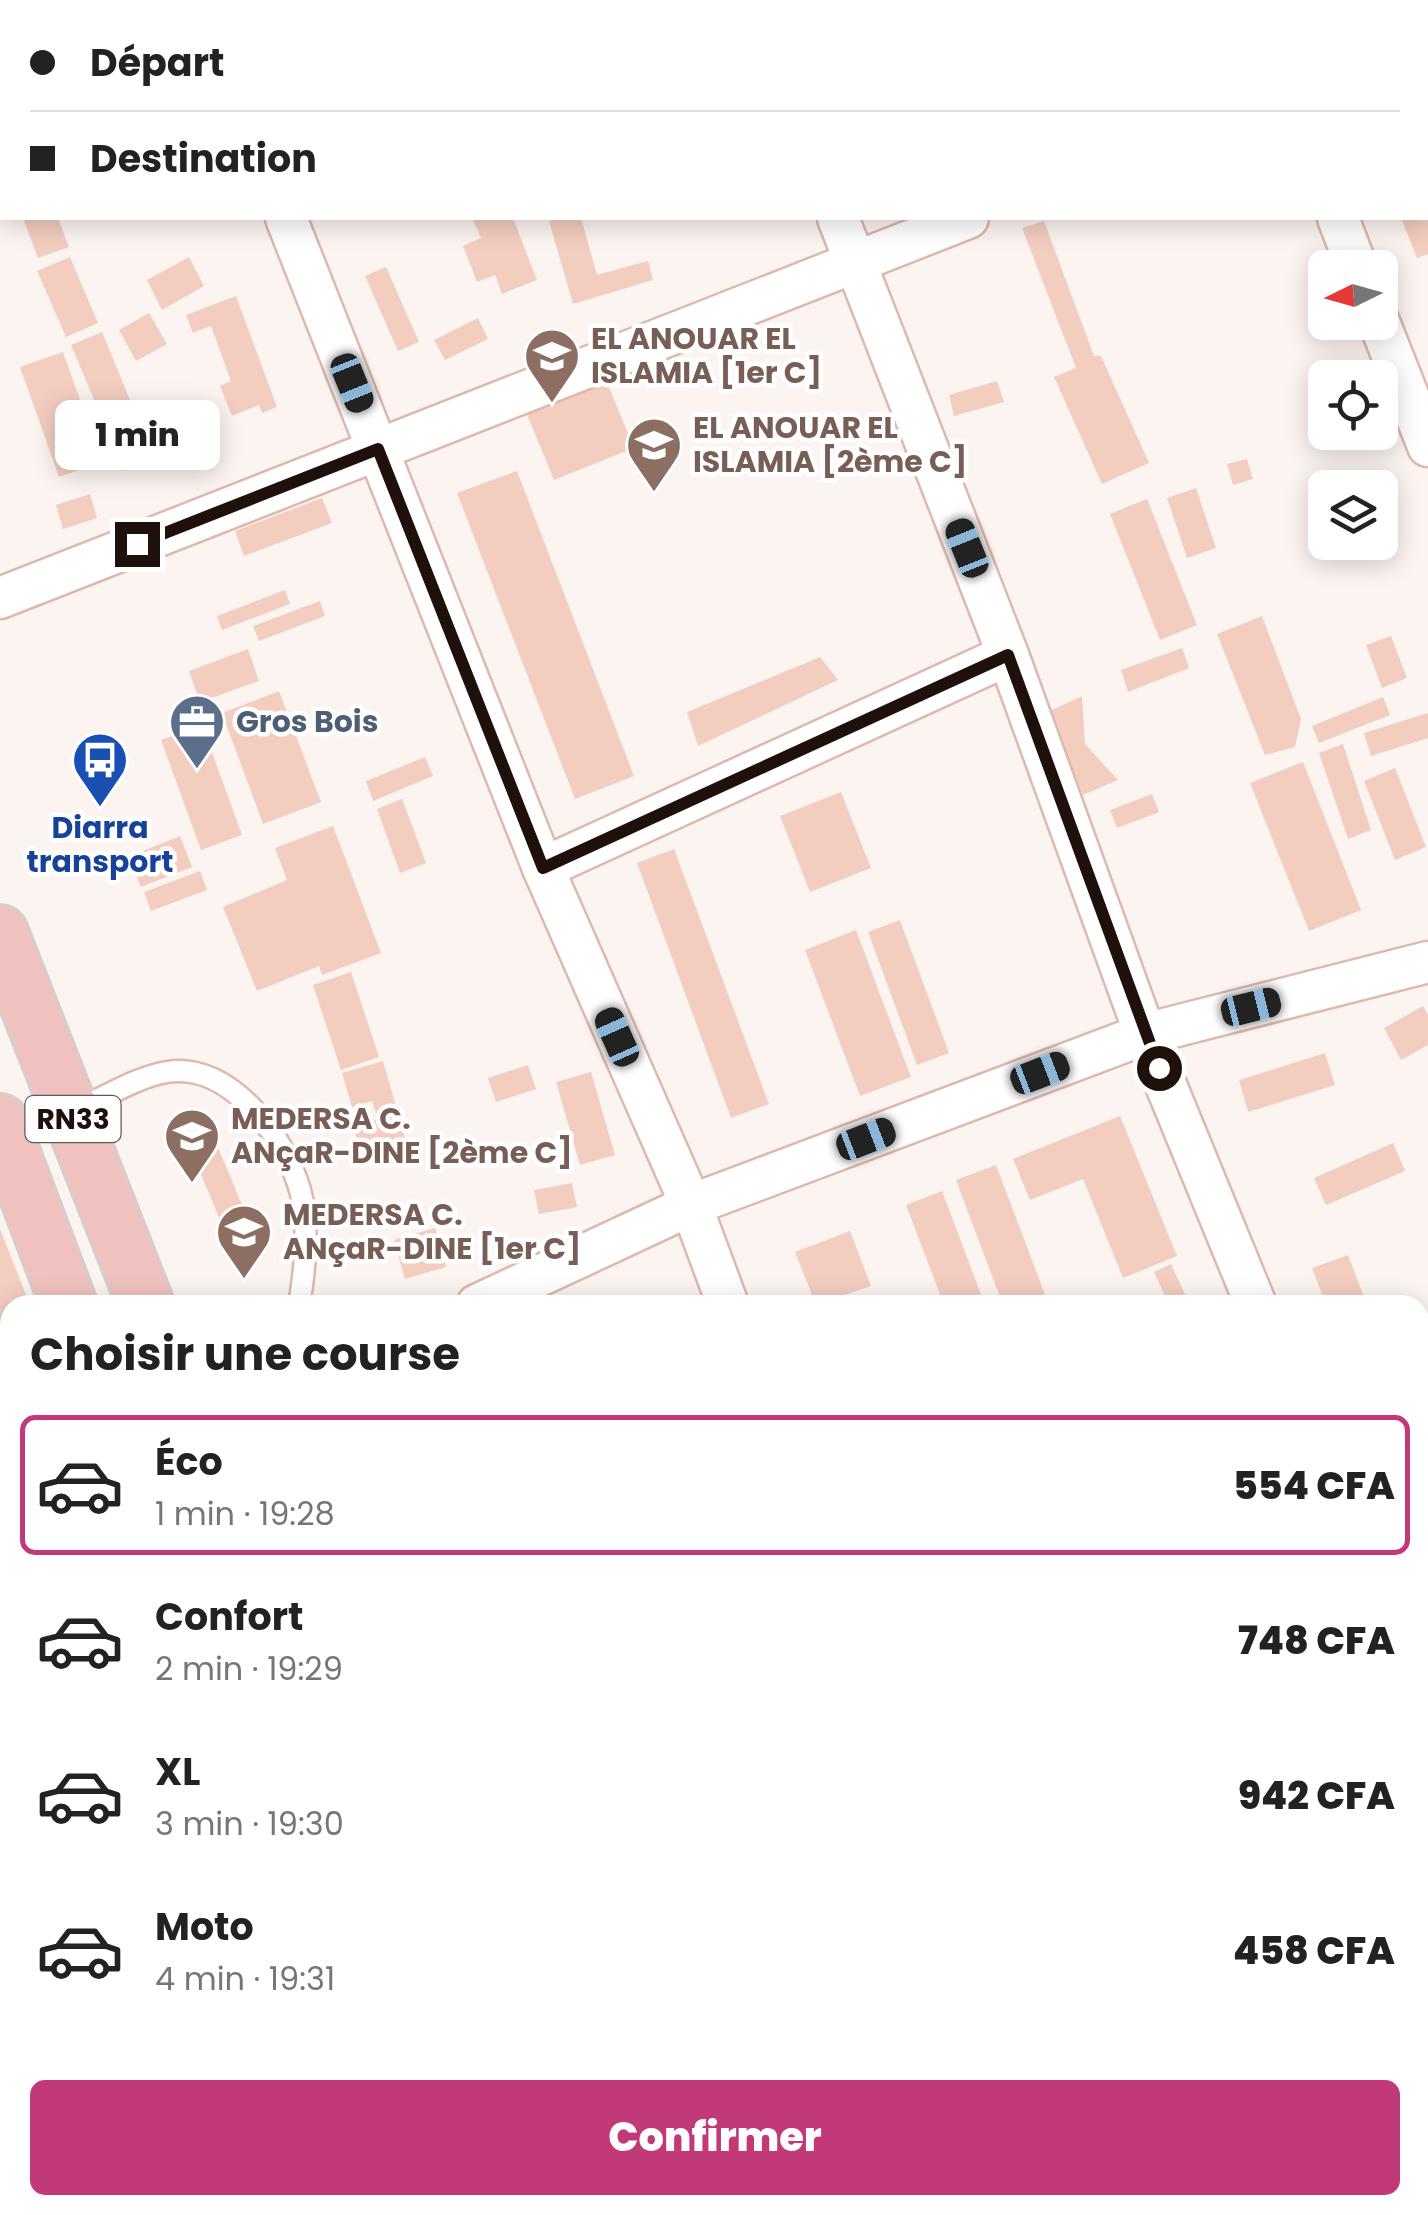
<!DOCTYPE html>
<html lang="fr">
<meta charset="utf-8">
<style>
:root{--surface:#fff;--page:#f6f6f6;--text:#222;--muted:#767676;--line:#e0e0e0;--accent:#c13978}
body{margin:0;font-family:Poppins,sans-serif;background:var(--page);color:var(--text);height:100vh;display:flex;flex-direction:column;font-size:38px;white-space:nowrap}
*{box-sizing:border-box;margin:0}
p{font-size:32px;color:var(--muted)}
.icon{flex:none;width:55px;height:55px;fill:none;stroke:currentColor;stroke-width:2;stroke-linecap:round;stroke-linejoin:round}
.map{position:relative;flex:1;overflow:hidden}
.panel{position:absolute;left:0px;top:1295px;width:1430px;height:920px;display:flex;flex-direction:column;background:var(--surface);border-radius:30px 30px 0 0;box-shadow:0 5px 25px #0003}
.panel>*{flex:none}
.top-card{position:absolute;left:0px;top:0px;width:1430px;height:220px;box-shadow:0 5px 25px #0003;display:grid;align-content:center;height:220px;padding:0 30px;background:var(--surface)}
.needle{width:65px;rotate:265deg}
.fabs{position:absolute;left:1308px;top:250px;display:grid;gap:20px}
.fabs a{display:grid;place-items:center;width:90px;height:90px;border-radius:15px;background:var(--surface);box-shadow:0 5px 25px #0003;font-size:50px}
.end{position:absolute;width:45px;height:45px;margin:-22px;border:12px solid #1e110c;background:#fff;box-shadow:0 0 0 5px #fff}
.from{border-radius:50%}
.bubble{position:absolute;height:70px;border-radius:15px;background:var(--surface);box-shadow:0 5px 25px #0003;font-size:32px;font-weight:800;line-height:70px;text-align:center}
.car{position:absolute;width:30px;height:60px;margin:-30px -15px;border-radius:12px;box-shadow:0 0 8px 2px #0007;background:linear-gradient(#222 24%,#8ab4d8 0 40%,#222 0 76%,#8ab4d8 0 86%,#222 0)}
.top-card b{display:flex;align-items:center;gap:35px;height:95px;font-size:38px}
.top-card b+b{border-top:2px solid var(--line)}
.top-card i{width:25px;height:25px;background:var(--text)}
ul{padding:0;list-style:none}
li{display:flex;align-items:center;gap:30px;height:140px;margin:0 20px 15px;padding:0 10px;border:5px solid transparent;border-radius:15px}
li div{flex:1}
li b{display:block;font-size:38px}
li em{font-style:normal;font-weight:800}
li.on{border-color:var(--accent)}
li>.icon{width:90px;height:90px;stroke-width:1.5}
h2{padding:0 30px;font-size:45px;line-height:120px}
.button{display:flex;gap:20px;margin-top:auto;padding:20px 30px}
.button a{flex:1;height:115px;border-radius:15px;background:var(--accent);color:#fff;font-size:40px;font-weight:800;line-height:115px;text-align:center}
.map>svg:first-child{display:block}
</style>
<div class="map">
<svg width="1428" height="2215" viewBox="0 0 1428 2215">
<rect width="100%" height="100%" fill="#fcf4f1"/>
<g fill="#f3cdc0">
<polygon points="23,218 58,218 69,247 38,258"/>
<polygon points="472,218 513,218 537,280 502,294 495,275 477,282 463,246 481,238"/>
<polygon points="559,218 581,218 597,275 648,261 653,280 573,304 549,221"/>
<polygon points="1401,218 1428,218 1428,254 1417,258"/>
<polygon points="1044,221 1094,356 1101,356 1149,463 1102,484 1054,377 1076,368 1022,228"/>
<polygon points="70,257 98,323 66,337 37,271"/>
<polygon points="189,257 204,286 162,310 147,280"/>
<polygon points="386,267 419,342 398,351 365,276"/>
<polygon points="236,296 277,407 262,413 259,405 232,416 220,386 231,381 211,326 193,333 186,315"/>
<polygon points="149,313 167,344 136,361 119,330"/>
<polygon points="478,318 488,339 445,360 434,340"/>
<polygon points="102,332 154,458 124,471 71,345"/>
<polygon points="63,352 102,462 59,477 20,367"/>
<polygon points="606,380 634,448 554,480 526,412"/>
<polygon points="997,381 1004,402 954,416 949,395"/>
<polygon points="1247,459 1253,479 1233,485 1227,464"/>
<polygon points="517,471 634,776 575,799 457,493"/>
<polygon points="1196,488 1216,548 1187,558 1167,498"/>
<polygon points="90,494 97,518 63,529 56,505"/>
<polygon points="322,498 332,523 244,556 235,531"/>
<polygon points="1147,499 1197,625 1160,640 1110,514"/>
<polygon points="285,590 290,604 222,630 217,616"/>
<polygon points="320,601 325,616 259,641 253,626"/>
<polygon points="1262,616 1301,719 1295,747 1265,755 1217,634"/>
<polygon points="1391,636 1407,678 1382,688 1366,645"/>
<polygon points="1182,648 1189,668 1128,692 1121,670"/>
<polygon points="248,649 259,681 200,702 189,671"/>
<polygon points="820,657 838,680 698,746 687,712"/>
<polygon points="279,691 321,802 263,824 222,713"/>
<polygon points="1082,696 1085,744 1118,780 1083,795 1048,712"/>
<polygon points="1383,697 1390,715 1319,743 1312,726"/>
<polygon points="1428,713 1428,738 1371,756 1364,733"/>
<polygon points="202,725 242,835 201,850 161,740"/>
<polygon points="1343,744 1371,830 1348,839 1319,753"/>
<polygon points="425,757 433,776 373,801 366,781"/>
<polygon points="1303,762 1361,910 1309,931 1250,783"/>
<polygon points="1395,768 1426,847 1395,860 1364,781"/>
<polygon points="841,792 871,868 810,892 780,816"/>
<polygon points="1152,794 1159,812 1117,828 1110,810"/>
<polygon points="402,799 426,863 400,873 377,809"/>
<polygon points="333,826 381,953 322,975 319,966 257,991 223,907 287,880 275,848"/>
<polygon points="180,836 192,867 141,887 128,857"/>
<polygon points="674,849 769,1104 731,1118 637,863"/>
<polygon points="200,871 207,890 151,911 144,892"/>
<polygon points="900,920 949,1053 917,1065 868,932"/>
<polygon points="856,930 911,1077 860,1096 805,950"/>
<polygon points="351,972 379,1057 341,1070 313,985"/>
<polygon points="1423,1006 1428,1015 1428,1045 1401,1060 1384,1028"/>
<polygon points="1325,1053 1335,1085 1248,1112 1239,1080"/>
<polygon points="383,1061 406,1141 361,1154 353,1126 378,1119 372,1101 352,1107 342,1073"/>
<polygon points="528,1065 536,1089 496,1102 488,1078"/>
<polygon points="591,1072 615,1155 580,1165 556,1082"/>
<polygon points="1120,1116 1177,1256 1123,1278 1083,1179 1030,1200 1013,1159"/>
<polygon points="1393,1143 1405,1171 1326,1205 1314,1178"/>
<polygon points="217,1145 257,1241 233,1251 193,1155"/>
<polygon points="996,1165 1049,1305 1003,1305 956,1180"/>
<polygon points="572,1183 577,1207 539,1214 534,1190"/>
<polygon points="942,1191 985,1305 944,1305 906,1205"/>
<polygon points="435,1228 446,1267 405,1279 394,1240"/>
<polygon points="0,1229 30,1305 10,1305 10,1359 0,1363"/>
<polygon points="850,1231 871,1286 816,1305 795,1252"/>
<polygon points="1348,1255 1367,1305 1326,1305 1312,1268"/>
<polygon points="1171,1264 1190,1305 1169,1305 1154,1272"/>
<polygon points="10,1366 10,1419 3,1421 0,1370"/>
<polygon points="1428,1508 1428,1568 1420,1550 1420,1512"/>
<polygon points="10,1876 10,1916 0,1917 0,1877"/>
<polygon points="10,1920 10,1966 0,1967 0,1922"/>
<polygon points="1428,2069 1428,2215 1343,2215 1339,2205 1420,2205 1420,2072"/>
<polygon points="9,2103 10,2197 0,2198 0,2104"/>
<polygon points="294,2205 374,2205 378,2215 299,2215"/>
<polygon points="636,2205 781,2205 785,2215 612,2215"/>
</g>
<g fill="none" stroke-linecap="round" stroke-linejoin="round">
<g stroke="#deb9ac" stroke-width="25">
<path id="service" d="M 74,1110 C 103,1099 136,1077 167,1072 C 229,1061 285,1137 300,1190 C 310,1225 305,1270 299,1305"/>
</g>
<g stroke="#deb9ac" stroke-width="45">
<g id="minor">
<polyline points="200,0 201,2"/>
<polyline points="752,0 753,2"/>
<polyline points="1251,0 1252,2"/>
<polyline points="1428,34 1428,33"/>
<polyline points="286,218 543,868 691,1205 728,1305"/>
<polyline points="838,218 1008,655 1145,1034 1256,1305"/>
<polyline points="1338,218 1357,268"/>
<polyline points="1379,322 1428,446"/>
<polyline points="0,598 968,218"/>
<polyline points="543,868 1008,655"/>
<polyline points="477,1305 691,1205 1145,1034 1428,962"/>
<polyline points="1420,1708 1428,1727"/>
<polyline points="0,1766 10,1765"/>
<polyline points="1420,1873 1428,1871"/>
<polyline points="213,2205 215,2215"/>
<polyline points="1071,2205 1075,2215"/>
<polyline points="526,2215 549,2205"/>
</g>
</g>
<g stroke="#d2cfce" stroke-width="60">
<g id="primary">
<polyline points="0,933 146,1305"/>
<polyline points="0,1122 69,1305"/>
<polyline points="428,2205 432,2215"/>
<polyline points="496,2205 500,2215"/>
</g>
</g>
<use href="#service" stroke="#fff" stroke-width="20"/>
<use href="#minor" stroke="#fff" stroke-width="40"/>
<use href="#primary" stroke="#efc2bf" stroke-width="55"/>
</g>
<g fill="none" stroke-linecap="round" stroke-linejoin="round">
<polyline stroke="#1e110c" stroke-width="12" points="137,544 378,449 543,868 1008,655 1159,1068"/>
</g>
<defs>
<g id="school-pin" transform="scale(2.875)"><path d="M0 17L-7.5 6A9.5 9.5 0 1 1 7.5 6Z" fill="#8d6e63" stroke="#fff"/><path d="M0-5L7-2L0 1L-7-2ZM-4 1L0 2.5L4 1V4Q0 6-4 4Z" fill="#fff"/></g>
<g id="office-pin" transform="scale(2.875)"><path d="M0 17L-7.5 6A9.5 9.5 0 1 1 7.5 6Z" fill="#5c6f8a" stroke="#fff"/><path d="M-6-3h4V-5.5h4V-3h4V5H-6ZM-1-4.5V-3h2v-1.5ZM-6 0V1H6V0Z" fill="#fff"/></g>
<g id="bus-pin" transform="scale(2.875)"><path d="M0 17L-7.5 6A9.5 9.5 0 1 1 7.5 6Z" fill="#1a4fb4" stroke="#fff"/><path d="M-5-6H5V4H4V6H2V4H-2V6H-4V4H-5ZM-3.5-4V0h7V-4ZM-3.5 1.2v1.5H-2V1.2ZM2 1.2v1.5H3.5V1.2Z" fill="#fff"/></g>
</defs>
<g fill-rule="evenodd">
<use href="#school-pin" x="552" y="356"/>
<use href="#school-pin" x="654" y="445"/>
<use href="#office-pin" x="197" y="722"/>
<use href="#bus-pin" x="100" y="760"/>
<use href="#school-pin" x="192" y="1136"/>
<use href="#school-pin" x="244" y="1232"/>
</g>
<g text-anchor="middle" stroke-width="9" stroke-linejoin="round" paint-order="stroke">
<rect fill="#fff" stroke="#625855" stroke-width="2.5" x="25.5" y="1096" width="95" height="46" rx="8"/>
<g font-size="28" font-weight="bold" fill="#1e110c">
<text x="73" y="1129">RN33</text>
</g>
<g font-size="30" font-weight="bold" fill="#785e54" stroke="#fff" text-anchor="start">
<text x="591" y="349">EL ANOUAR EL<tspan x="591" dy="34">ISLAMIA [1er C]</tspan></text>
<text x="693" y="438">EL ANOUAR EL<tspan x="693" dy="34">ISLAMIA [2ème C]</tspan></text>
<text x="231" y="1129">MEDERSA C.<tspan x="231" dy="34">ANçaR-DINE [2ème C]</tspan></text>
<text x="283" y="1225">MEDERSA C.<tspan x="283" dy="34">ANçaR-DINE [1er C]</tspan></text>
</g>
<g font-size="30" font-weight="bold" fill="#4e5e75" stroke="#fff" text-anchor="start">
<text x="236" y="732">Gros Bois</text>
</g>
<g font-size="30" font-weight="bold" fill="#164399" stroke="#fff">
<text x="100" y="838">Diarra<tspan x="100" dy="34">transport</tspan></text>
</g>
</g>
</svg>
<div class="fabs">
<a><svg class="needle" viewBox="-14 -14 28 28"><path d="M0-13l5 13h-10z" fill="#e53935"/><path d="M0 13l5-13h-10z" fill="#767676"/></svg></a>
<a><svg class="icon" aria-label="locate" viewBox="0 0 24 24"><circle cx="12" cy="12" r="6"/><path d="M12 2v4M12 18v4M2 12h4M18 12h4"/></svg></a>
<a><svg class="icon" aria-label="layers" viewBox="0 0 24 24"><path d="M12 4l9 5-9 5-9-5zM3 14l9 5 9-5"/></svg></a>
</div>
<i class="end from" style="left:1159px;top:1068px"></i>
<i class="end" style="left:137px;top:544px"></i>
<div class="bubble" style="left:55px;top:400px;width:165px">1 min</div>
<i class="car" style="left:352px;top:383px;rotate:158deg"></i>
<i class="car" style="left:967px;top:548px;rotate:338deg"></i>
<i class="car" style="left:1251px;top:1007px;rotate:76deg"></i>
<i class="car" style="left:617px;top:1037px;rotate:336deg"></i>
<i class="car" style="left:1040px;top:1073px;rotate:69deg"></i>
<i class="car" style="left:866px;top:1139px;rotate:69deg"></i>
<div class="top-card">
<b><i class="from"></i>Départ</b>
<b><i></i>Destination</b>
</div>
<section class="panel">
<h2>Choisir une course</h2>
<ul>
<li class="on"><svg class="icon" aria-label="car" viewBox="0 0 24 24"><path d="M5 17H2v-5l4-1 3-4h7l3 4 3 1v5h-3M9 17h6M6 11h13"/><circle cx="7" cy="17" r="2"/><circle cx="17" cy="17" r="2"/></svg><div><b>Éco</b><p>1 min · 19:28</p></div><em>554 CFA</em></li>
<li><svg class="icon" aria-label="car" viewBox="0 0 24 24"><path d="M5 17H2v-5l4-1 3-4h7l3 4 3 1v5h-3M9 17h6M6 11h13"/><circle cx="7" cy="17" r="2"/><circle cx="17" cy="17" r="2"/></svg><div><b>Confort</b><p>2 min · 19:29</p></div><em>748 CFA</em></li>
<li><svg class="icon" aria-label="car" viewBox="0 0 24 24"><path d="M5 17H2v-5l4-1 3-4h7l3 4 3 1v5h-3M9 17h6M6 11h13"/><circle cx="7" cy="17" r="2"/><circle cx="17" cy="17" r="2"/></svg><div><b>XL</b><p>3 min · 19:30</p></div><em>942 CFA</em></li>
<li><svg class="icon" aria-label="car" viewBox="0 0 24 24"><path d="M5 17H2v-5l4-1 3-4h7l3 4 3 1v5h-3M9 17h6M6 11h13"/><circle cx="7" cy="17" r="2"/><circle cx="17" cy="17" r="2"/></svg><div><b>Moto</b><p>4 min · 19:31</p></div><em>458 CFA</em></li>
</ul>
<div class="button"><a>Confirmer</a></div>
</section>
</div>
